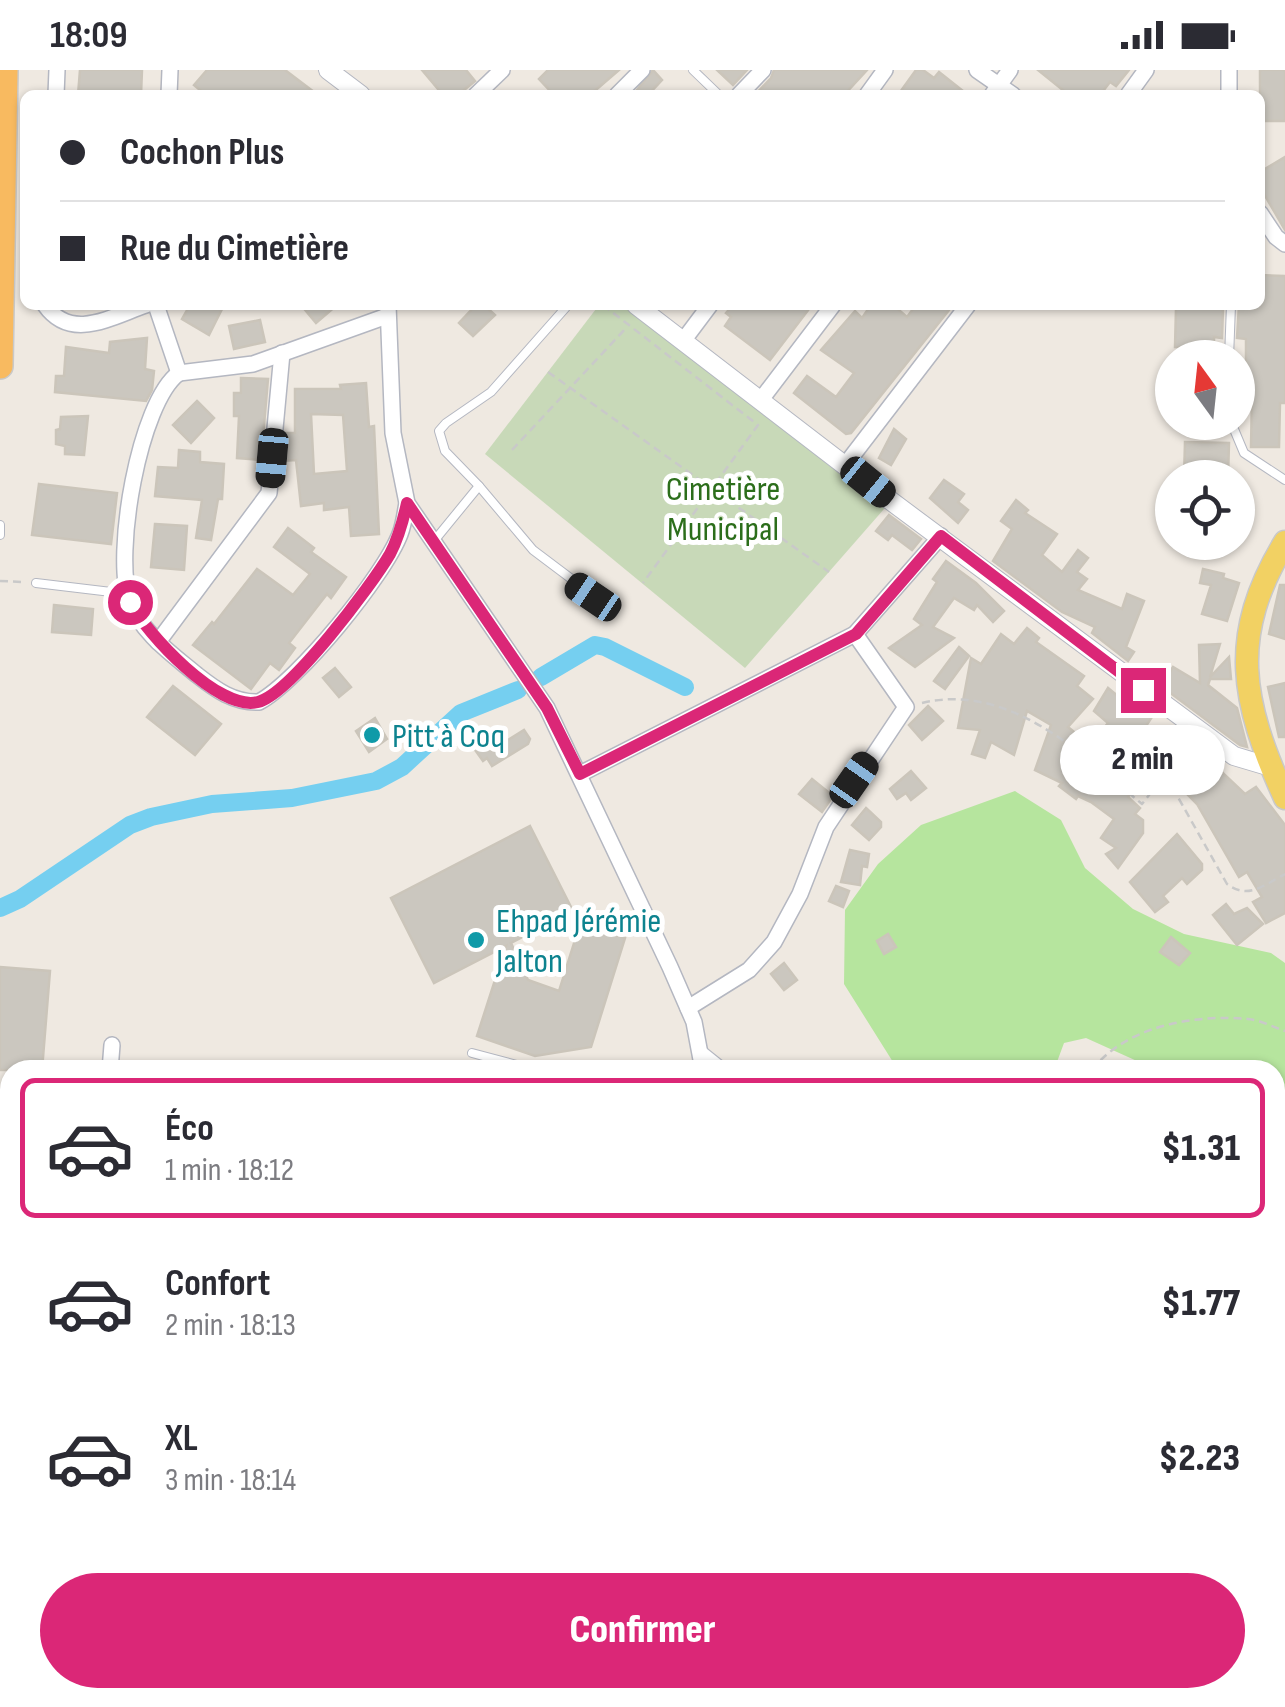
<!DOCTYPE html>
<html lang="fr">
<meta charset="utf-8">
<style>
:root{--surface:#fff;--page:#f7f7f7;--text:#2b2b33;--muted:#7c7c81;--line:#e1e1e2;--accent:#db2777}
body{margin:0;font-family:"Sofia Sans Condensed",sans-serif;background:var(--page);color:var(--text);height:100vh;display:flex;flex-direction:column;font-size:38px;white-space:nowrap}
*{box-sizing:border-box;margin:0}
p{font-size:32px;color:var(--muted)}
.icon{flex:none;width:55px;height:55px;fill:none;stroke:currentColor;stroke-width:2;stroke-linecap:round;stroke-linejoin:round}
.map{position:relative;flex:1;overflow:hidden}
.panel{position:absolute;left:0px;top:990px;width:1285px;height:648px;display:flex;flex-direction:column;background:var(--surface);border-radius:30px 30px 0 0;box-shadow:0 2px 8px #0004}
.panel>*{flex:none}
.top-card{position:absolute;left:20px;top:20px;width:1245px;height:220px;border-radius:15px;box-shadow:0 2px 8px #0004;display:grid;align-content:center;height:220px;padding:0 40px;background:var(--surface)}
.needle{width:65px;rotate:345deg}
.tools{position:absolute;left:1155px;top:270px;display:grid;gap:20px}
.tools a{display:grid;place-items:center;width:100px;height:100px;border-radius:50%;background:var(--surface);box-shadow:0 2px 8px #0004;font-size:50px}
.end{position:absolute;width:45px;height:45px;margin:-22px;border:12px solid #db2777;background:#fff;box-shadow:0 0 0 5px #fff}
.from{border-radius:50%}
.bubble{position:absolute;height:70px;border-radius:35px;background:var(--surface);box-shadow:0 2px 8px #0004;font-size:32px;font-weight:800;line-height:70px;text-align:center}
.car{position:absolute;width:30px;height:60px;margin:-30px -15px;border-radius:12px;box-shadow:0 0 8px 2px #0007;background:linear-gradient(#222 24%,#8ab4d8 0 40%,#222 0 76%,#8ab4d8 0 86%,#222 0)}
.top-card b{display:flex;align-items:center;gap:35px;height:95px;font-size:38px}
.top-card b+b{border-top:2px solid var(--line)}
.top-card i{width:25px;height:25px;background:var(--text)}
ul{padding:18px 0 0;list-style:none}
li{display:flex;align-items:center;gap:30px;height:140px;margin:0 20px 15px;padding:0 20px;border:5px solid transparent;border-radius:15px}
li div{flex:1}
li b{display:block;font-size:38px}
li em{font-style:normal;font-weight:800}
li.selected{border-color:var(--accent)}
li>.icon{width:90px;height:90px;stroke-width:1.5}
.cta{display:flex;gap:20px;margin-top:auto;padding:20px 40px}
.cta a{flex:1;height:115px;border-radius:60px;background:var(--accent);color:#fff;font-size:40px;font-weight:800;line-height:115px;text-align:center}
.status{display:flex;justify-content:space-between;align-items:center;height:70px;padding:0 50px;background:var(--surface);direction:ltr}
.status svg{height:28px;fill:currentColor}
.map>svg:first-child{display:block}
</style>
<div class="status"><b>18:09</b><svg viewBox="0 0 49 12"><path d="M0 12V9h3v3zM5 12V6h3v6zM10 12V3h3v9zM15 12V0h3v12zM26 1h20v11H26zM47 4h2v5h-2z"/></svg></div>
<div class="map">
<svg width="1285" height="1637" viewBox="0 0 1285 1637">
<rect width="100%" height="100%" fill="#efe9e1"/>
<g fill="#b6e59e">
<polygon points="1015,721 1061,750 1085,798 1133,839 1184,864 1271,883 1285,893 1285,1039 1275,1027 1275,1000 1167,1000 1148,996 1086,968 1064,973 1054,1000 898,1000 844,914 845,840 878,794 921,755"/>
<polygon points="1275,1101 1285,1102 1285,1161 1275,1165"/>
</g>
<polygon fill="#c8d9b8" points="599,235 636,235 891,431 745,598 485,384"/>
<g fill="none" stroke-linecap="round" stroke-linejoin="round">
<g stroke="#75cff0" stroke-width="18">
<polyline points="541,607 595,575 605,577 685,617"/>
<polyline points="0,838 20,829 130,755 151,747 212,734 292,728 376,711 402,697 461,643 518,620"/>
</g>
</g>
<g fill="#cbc7bf" stroke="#cbc5ba" stroke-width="2.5" fill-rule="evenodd">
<polygon points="80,0 142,0 141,25 78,25"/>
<polygon points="207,0 285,0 318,25 206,25 194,15"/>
<polygon points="422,0 466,0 475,11 458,25 443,25"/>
<polygon points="548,0 619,0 590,25 554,25 539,9"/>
<polygon points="653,0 662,10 648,25 633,25"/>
<polygon points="717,0 747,0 733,15"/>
<polygon points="774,0 867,0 844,25 755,25 771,8"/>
<polygon points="916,0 923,0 934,8 939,2 968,25 898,25"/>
<polygon points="1038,0 1129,0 1116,16 1110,12 1100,25 1069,25"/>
<rect x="1260" y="0" width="25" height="51"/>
<polygon points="1285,87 1285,160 1260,117 1260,102"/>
<polygon points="1260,205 1285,206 1285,333 1280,333 1279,377 1251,377 1252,326 1246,326 1246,269 1237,268 1239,235 1260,235"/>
<polygon points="190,235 224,235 209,265 182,249"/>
<polygon points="301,235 337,235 316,253"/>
<polygon points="476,235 484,235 495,245 473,266 459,253"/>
<polygon points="733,235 812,235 770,290 725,256 731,247 726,243"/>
<polygon points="871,235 893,235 907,247 916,235 953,235 851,363 846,364 794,323 807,306 836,327 854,303 821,280 855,241 862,248"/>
<polygon points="1188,237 1223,239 1222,268 1214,267 1214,278 1175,277 1176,238"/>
<polygon points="260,250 265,272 234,279 229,256"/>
<polygon points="147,268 145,299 154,301 152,320 146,331 55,322 56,306 64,306 66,277 109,283 110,272"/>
<polygon points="241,308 268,309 261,390 237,388 239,346 234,346 234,323 241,323"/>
<path d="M 366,313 L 369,357 L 374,356 L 379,464 L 351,466 L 349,437 L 324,440 L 324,433 L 301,436 L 296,390 L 283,391 L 286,363 L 295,363 L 295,319 L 341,319 L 340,315 ZM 311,344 L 343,345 L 347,401 L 314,404 Z"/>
<polygon points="197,331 214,348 191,373 173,355"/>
<polygon points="88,346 84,385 65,384 65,376 56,374 56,360 60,359 61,347"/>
<polygon points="894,359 906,369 891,395 879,388"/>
<polygon points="1185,372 1229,373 1228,408 1184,408"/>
<polygon points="179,380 200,382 200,392 224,394 222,429 218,429 211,470 196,468 202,430 155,426 158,397 178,398"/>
<polygon points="944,410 964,424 958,432 968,440 958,453 930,428"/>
<polygon points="39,414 117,423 111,474 32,465"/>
<polygon points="1016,430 1028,440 1025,443 1057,464 1042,485 1062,502 1078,480 1088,488 1077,502 1087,509 1078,520 1122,539 1127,524 1144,531 1126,577 1134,582 1128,591 1092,563 1095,557 1062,542 993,491 1012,459 1001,451"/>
<polygon points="889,445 921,469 912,480 892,465 888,470 876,461"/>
<polygon points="155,454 187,456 184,500 151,497"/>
<polygon points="288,458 314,478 311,482 346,507 331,528 327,524 289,573 295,578 279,600 270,593 251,619 193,575 212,552 214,554 257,499 293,525 310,504 274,477"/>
<polygon points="946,491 976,513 1004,541 993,552 977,535 974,540 954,528 933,557 954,568 915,597 889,578 922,555 914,549 937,512 933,509"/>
<polygon points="1203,499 1224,504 1223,508 1239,513 1227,551 1202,544 1211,515 1200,513"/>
<polygon points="1280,515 1285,515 1285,569 1269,564"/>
<polygon points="54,535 93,539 91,565 52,562"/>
<polygon points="1027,558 1039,568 1036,572 1084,606 1077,616 1093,629 1068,657 1090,675 1108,653 1094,641 1108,618 1137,642 1139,639 1152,647 1144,659 1153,666 1136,688 1150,700 1128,727 1140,738 1135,744 1143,750 1143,763 1118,798 1106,784 1116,778 1101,768 1114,749 1091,732 1078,726 1076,729 1059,716 1062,713 1035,700 1051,655 1027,641 1014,685 991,672 985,688 972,684 980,660 958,658 971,588 981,594 1001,564 1014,574"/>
<polygon points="1220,574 1210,607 1229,587 1231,609 1210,609 1208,615 1237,638 1247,677 1240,675 1161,616 1173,597 1200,613 1199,575"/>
<polygon points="959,577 969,586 945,619 934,611"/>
<polygon points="335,598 351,617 339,627 323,608"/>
<polygon points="1285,613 1285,667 1279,667 1268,617"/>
<polygon points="173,616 221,654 195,685 147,647"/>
<polygon points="928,636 943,651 922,670 909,655"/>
<polygon points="375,648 387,669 369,682 356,661"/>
<polygon points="524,660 530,669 528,674 492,696 487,688 483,691 473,677 484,669 492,680"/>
<polygon points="1189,681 1203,692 1207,688 1245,724 1256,717 1285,755 1285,843 1266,853 1253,832 1262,827 1247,802 1239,807 1197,734 1185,722 1189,719 1182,715 1193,702 1180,692"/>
<polygon points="911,701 926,718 911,730 906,723 897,729 890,719"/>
<polygon points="812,709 833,726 822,742 799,724"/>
<polygon points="866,738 881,752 881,757 869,770 852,755"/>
<polygon points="530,756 573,841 511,873 528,910 559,921 580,854 625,868 591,977 535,986 477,966 506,876 434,913 391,828"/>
<polygon points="1177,764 1202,794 1202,800 1187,814 1182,808 1163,826 1168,832 1155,842 1130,812"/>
<polygon points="850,780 869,784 867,797 862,796 860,815 841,812"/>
<polygon points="836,816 849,821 843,837 829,831"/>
<polygon points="1226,834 1234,844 1247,838 1263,854 1237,875 1213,845"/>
<polygon points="888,864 896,877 884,884 877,871"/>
<polygon points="1171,867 1190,883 1179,895 1160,882"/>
<polygon points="784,893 797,910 784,920 771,904"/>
<polygon points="0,897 50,901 42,1000 0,1000"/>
<polygon points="63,1628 84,1628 97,1637 56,1637"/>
</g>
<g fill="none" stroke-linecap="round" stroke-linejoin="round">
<g stroke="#b4b7c1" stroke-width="10">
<g id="service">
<polyline points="693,0 719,25"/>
<polyline points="568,235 491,322 446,353 439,361 445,381 479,416 533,480 614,541"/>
<polyline points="1229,288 1231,235"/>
<polyline points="1231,352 1244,383 1285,410"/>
<polyline points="0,455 0,465"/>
<polyline points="434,471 479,416"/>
<polyline points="36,513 128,524"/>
<polyline points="702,980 727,1000"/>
<polyline points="472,983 535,1000"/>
<polyline points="1275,1184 1285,1179"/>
<polyline points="1275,1262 1285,1266"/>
</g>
</g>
<g stroke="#b4b7c1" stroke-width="18">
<g id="minor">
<polyline points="977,0 1013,25"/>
<polyline points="56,25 57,0"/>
<polyline points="169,25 170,0"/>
<polyline points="476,25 502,0"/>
<polyline points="617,25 642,0"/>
<polyline points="739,25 763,0"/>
<polyline points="867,25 885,0"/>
<polyline points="992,25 1010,0"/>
<polyline points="1128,25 1146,0"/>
<polyline points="1229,25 1229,0"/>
<polyline points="1260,143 1276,167 1285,174"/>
<path d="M 45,235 C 71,272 111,247 146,235"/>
<polyline points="156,235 179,303"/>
<polyline points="388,235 393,363 407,433 547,638 670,897 694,952 703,1000"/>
<polyline points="683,271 710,235"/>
<path d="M 179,303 C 139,332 113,486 130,531 C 141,563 172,584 197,605 C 216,620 234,633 259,632 C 298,611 384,506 400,464 C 404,454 405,443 407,433"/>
<polyline points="179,303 253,294 387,246"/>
<polyline points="760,331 833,235"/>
<polyline points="846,394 968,235"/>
<polyline points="158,572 269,423 282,283"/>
<polyline points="580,704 855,564 941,466"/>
<polyline points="688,938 749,900 774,872 800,824 826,757 906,637 855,564"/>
<polyline points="110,1000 112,975"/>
<polyline points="0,1380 10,1367"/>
<polyline points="0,1563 10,1550"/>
<polyline points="104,1628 117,1637"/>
<polyline points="222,1628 235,1637"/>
<polyline points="989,1628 998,1637"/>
<polyline points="156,1637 165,1628"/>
<polyline points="383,1637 390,1628"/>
<polyline points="651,1637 657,1628"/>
<polyline points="766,1637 768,1628"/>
</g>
</g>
<g stroke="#b4b7c1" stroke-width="20">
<g id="tertiary">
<polyline points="328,0 361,25"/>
<polyline points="636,235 891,431 1234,686 1271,697"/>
</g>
</g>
<g stroke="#c9c9c9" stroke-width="25">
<g id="primary">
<path d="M 1285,472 C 1228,566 1241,631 1285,728"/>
<polyline points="1275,1507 1285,1484"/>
<polyline points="1227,1637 1230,1628"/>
</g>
</g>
<g stroke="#c9c9c9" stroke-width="28">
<polyline id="trunk" points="0,296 5,0"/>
</g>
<g stroke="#c9c9c9" stroke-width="2.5" stroke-dasharray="8 5" stroke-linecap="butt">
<polyline points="603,235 758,355 643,513"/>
<polyline points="548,302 829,502"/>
<polyline points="512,380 627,257"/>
<polyline points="0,511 23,512"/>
<path d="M 922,633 C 1009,612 1082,684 1142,734 L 1188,675"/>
<path d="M 1166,706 L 1227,814 C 1248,830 1264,815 1285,804"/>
<path d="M 1092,1000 C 1126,956 1194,944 1248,949 C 1260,950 1273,957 1285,961"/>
</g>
<use href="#service" stroke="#fff" stroke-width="8"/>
<use href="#minor" stroke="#fff" stroke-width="15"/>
<use href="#tertiary" stroke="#fff" stroke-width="18"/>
<use href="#primary" stroke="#f2d163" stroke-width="22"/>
<use href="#trunk" stroke="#f8ba60" stroke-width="25"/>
</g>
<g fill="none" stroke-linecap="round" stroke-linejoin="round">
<path stroke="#db2777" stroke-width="12" d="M 130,532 C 146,563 219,642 258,632 C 290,624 372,515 390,484 C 399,467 403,451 407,433 L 547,638 L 580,704 L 856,564 L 941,466 L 1143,620"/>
</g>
<g fill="#0f9aa8" stroke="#fff" stroke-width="4">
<circle cx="372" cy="665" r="10"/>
<circle cx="476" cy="870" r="10"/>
</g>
<g text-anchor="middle" stroke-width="10" stroke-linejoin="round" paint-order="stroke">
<g font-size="35" fill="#2c6e1b" stroke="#fff">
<text x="723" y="430">Cimetière<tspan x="723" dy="40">Municipal</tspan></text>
</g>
<g font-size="35" fill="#0d838f" stroke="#fff" text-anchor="start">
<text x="392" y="677">Pitt à Coq</text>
<text x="496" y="862">Ehpad Jérémie<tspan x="496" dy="40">Jalton</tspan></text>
</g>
</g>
</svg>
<div class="tools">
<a><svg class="needle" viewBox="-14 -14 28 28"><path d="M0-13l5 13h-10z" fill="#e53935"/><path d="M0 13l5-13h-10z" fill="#7c7c81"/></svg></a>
<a><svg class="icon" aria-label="locate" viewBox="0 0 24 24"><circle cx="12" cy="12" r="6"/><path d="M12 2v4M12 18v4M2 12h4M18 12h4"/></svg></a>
</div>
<i class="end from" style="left:130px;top:532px"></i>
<i class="end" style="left:1143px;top:620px"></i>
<div class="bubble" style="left:1060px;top:655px;width:165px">2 min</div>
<i class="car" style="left:272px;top:388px;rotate:185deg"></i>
<i class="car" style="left:868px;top:412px;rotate:129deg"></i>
<i class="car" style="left:593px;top:527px;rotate:304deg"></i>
<i class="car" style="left:854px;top:710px;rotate:35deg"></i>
<div class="top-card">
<b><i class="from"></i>Cochon Plus</b>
<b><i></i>Rue du Cimetière</b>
</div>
<section class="panel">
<ul>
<li class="selected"><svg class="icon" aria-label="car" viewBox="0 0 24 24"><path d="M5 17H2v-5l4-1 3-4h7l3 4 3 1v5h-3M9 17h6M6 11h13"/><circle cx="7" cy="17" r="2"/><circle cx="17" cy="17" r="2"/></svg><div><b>Éco</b><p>1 min · 18:12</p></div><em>$1.31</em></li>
<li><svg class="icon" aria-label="car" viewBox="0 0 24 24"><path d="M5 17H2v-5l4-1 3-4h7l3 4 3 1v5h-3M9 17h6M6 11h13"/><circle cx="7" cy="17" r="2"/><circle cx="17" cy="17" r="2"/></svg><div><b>Confort</b><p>2 min · 18:13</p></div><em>$1.77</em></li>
<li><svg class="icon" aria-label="car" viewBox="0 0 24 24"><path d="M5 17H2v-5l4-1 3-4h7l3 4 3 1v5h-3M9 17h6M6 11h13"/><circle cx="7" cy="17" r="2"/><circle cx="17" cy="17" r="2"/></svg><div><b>XL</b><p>3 min · 18:14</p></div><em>$2.23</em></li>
</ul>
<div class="cta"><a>Confirmer</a></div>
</section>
</div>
